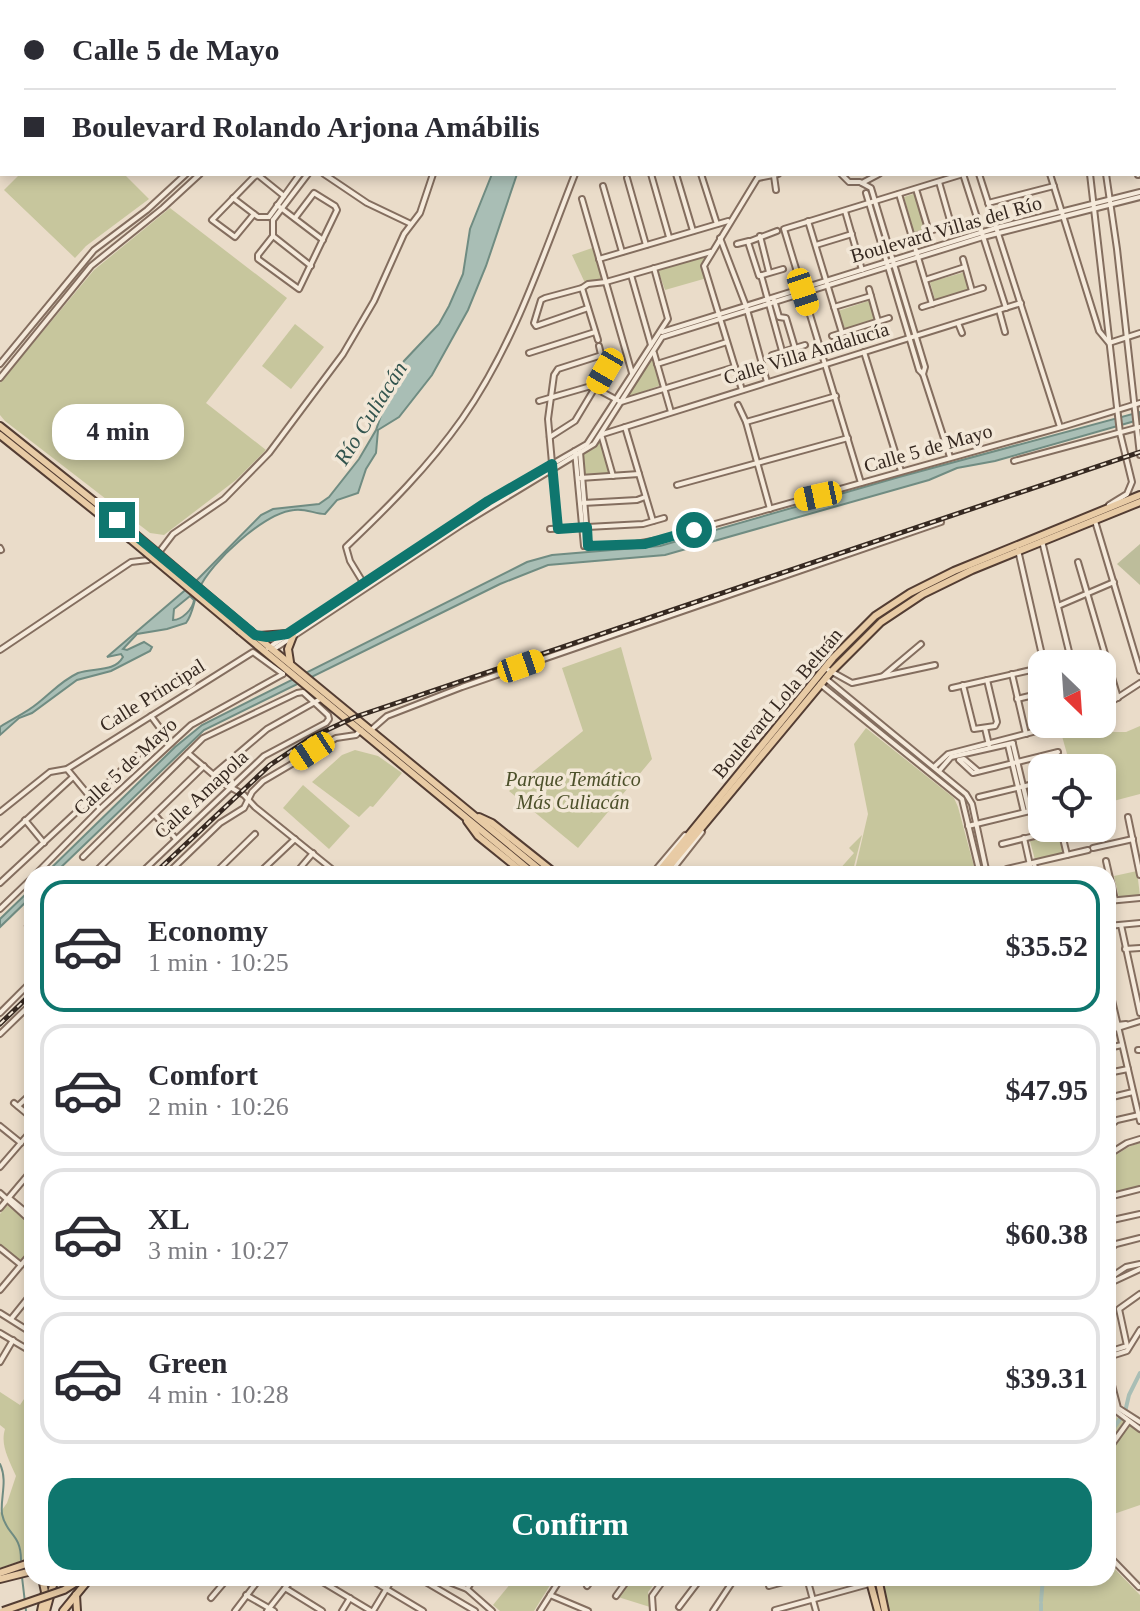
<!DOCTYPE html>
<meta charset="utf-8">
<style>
:root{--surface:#fff;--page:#f2f2f3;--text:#2b2b33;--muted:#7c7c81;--line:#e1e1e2;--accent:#0f766e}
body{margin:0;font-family:Georgia,serif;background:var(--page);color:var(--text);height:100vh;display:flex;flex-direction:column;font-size:30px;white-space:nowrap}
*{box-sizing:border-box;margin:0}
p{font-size:26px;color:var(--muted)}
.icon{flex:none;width:44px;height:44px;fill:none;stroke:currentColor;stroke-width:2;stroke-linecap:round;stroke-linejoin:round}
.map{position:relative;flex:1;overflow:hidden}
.sheet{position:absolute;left:24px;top:866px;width:1092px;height:720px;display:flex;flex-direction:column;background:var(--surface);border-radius:24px;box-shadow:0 4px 12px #0003}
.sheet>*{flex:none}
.hud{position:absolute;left:0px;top:0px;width:1140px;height:176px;box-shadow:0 4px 12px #0003;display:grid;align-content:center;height:176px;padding:0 24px;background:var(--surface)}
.needle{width:52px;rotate:155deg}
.buttons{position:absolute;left:1028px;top:650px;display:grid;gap:16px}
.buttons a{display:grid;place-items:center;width:88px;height:88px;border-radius:16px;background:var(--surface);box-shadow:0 4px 12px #0003;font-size:40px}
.end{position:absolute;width:36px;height:36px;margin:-18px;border:10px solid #0f766e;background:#fff;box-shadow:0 0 0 4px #fff}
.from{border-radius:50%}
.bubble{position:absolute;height:56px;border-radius:24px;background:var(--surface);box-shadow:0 4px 12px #0003;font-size:26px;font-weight:600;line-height:56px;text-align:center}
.car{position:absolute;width:24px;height:48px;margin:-24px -12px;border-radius:10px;box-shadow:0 0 6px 2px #0007;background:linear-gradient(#f5c518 24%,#345 0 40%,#f5c518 0 76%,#345 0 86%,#f5c518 0)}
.hud b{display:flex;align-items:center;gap:28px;height:76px;font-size:30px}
.hud b+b{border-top:2px solid var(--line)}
.hud i{width:20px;height:20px;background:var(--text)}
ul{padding:14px 0 0;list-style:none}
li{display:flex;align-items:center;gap:24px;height:132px;margin:0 16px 12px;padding:0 8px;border:4px solid var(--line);border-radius:24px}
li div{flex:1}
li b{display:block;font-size:30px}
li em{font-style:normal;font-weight:600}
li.selected{border-color:var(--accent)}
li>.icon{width:72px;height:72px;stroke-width:1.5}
.cta{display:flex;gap:16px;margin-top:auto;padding:16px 24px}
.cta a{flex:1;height:92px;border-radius:24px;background:var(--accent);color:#fff;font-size:32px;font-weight:600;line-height:92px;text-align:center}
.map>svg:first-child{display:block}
</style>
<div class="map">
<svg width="1140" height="1611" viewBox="0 0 1140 1611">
<rect width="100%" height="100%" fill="#eadcc9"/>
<g fill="#c7c69d">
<polygon points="20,174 124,174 149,199 86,246 75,258 4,190"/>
<polygon points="916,193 928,232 915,236 904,197"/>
<polygon points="170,208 287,298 206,403 266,450 236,480 164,535 150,533 5,421 0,415 0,383 94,270"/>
<polygon points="595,247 605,282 585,283 572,255"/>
<polygon points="706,256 702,263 707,278 665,290 658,270"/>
<polygon points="965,272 970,289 935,300 930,282"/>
<polygon points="871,300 877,318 845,329 838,311"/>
<polygon points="295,324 324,347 291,389 262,366"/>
<polygon points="652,358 661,385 626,398"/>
<polygon points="602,439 610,473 585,474 583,454 593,449"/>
<polygon points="621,647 652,759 578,848 509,791 583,731 562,668"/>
<polygon points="1102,710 1113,732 1126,732 1140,726 1140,794 1102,804 1102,768 1071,768 1060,729 1083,724 1102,724"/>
<polygon points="866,728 954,798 958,807 976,874 854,874 868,814 854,744"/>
<polygon points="355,750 378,756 402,773 373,807 370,806 359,817 312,782 342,755"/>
<polygon points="303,785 350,826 329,849 283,808"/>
<polygon points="1060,833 1065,852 1035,860 1030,841"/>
<polygon points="862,835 852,874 841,874 838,871 854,853 849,848"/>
<polygon points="1137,871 1140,896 1119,898 1114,876"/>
<path d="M 1140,1143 L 1140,1187 L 1108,1194 L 1108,1158 C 1120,1155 1125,1146 1140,1143 Z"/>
<polygon points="7,1205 32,1226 32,1247 21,1261 0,1244 0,1214"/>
<path d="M 32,1387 L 32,1557 L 0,1568 L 0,1513 L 7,1503 L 16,1476 C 9,1460 0,1445 5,1429 L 0,1425 L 0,1392 L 20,1405 Z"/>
<polygon points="1108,1413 1124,1421 1108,1446"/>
<polygon points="1129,1425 1140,1432 1140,1505 1108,1516 1108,1457"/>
<polygon points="1108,1562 1140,1595 1140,1611 886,1611 877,1578 1108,1578"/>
<polygon points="515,1578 547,1578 552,1582 534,1611 500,1611 493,1605"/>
<polygon points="632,1578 659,1578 648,1592 650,1607 618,1597"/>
</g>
<polygon fill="#bdbd9b" points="1140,544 1140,585 1117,564"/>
<g fill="#a9beb5" stroke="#708c82" stroke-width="2" fill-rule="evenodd">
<path d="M 492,174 L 517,174 L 486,266 L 468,310 L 432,375 L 399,417 L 378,430 L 376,453 L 366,469 L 358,493 L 337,500 L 325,514 C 315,514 305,508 294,510 C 264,513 211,562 199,589 C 193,601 194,612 186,623 L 167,629 L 137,634 L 123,649 L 127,650 L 144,642 L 152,647 L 150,651 L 111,671 L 77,680 L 32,713 L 19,718 L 0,735 L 0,727 C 12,719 26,713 38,703 C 52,692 61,681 78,673 C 94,667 114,673 123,657 L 121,654 L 107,657 L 197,580 L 261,515 L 273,509 L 319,504 L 329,497 L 359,459 L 376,430 L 395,374 L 404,361 L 439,324 L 449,306 L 463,274 L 470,229 ZM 190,596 L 194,600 C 193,609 182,620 173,620 L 174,609 Z"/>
<polygon points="1140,412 1140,419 1135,421 995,461 957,468 929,480 665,555 548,565 500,584 204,730 54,874 45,874 175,747 202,725 527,562 552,555 660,546 899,477"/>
<polygon points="32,888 32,896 0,927 0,919"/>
</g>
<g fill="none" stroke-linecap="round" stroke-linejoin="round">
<g stroke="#708c82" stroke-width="2">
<path d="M 0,1464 C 8,1481 0,1498 2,1514 C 6,1535 21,1533 21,1560"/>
<polyline points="22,1577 26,1611"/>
</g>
<g stroke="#a9beb5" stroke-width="4">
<polyline points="1125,1412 1129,1395 1140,1373"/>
<polyline points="1108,1436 1120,1419"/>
<polyline points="1041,1601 1043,1578"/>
<polyline points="1041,1604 1041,1611"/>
</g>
<g stroke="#846e5f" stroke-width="8">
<g id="minor">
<polyline points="135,0 137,2"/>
<polyline points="147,0 150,2"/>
<polyline points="692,0 693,2"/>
<polyline points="718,0 719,2"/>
<polyline points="927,0 927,2"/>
<polyline points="980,0 980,2"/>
<polyline points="1068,0 1068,2"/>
<polyline points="1084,0 1084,2"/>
<polyline points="1004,1 1007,0"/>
<polyline points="332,2 333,0"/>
<polyline points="344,2 345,0"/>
<polyline points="491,2 492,0"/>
<polyline points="640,2 640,0"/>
<polyline points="665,2 667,0"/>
<polyline points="950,2 956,0"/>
<polyline points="1120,2 1128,0"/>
<polyline points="1138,142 1140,141"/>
<polyline points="1138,167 1140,166"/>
<polyline points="324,174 367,203 411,224"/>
<polyline points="651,174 669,237"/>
<polyline points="676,174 693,231"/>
<polyline points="701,174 717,224"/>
<polyline points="841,174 849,182 860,182 871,188 925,367 923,374"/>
<polyline points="963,174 1006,308"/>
<polyline points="979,174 1060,427"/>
<polyline points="1050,174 1099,331 1109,343 1140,333"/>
<polyline points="1090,174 1120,433 1132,482 1127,494 1109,505"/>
<polyline points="1106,174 1117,249 1140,455"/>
<polyline points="1138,174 1138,175"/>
<polyline points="774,176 776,190"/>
<polyline points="627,178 646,245"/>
<polyline points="758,178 778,174"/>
<polyline points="862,183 879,174"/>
<polyline points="603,186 622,252"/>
<polyline points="916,189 929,232"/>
<polyline points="866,193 919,370 923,374 950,457"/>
<polyline points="899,194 932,304"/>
<polyline points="233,198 258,217 268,217"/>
<polyline points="582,199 632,373"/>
<polyline points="988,203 1054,186"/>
<polyline points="277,205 323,240"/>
<polyline points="845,211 862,270"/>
<polyline points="254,214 235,237 212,220 255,176 258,175 284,196"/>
<polyline points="269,217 300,174"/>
<polyline points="273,220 273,236 258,255 258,259 299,289 337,210 335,206 314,193 295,218"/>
<polyline points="273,220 308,174"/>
<polyline points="808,221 842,333"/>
<polyline points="777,231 748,242 759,276 783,269"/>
<polyline points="273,236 311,266"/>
<polyline points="760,236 769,272"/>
<polyline points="912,237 951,224 939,182"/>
<polyline points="720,238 746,306 767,382"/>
<polyline points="737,244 749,241"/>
<polyline points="816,245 852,234"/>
<polyline points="599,259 728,221"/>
<polyline points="963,259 972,291"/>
<polyline points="631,275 651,345"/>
<polyline points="761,275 782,351"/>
<polyline points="925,280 965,267"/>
<polyline points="582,288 598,340"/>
<polyline points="869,289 878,321"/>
<polyline points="774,300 779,317 786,318 795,348"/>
<polyline points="834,307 871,296"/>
<polyline points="922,307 983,288"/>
<polyline points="588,308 536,326 534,323 541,300 545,298 582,288 588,284 606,282 711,252"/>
<polyline points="999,310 1005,332"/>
<polyline points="958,323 962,333"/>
<polyline points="662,332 996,228 1140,192"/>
<polyline points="832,336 889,318"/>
<polyline points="864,352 901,471"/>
<polyline points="529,353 595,332"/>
<polyline points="654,353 671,412"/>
<polyline points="772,355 805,345"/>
<polyline points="0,364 94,250 147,210 186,174"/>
<polyline points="657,364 727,342"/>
<polyline points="0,378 91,266 163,208 200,174"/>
<polyline points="742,390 704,266 760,174"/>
<polyline points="539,401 591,386 621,402 735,367"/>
<polyline points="738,405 746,422 770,509"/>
<polyline points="746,422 836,396"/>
<polyline points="625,427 653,521"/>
<polyline points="601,434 613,476"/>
<polyline points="603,434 1021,303"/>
<polyline points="550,437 575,421 605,371 599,346"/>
<polyline points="575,451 584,546 630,545 658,540 1065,426 1140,403"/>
<polyline points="580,452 588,546"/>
<polyline points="1014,461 1140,427"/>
<polyline points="580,478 639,474"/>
<polyline points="861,483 784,229 963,174"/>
<polyline points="677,485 848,438"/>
<polyline points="583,503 637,500 645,497"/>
<polyline points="1095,521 1140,671"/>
<polyline points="550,529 643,524 664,518"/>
<polyline points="558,529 548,419 554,375 558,369 602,355"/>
<polyline points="1042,541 1072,664"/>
<polyline points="0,548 1,550"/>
<polyline points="1018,550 1044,664"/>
<polyline points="1078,562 1118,698"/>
<path d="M 364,584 L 350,561 L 346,547 C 388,507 428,467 462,419 C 514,345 542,258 575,174"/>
<polyline points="1058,606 1114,582"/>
<polyline points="268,648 488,501 587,444 668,319 654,268"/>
<polyline points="274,649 464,523 594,444 662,337 983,237 1140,197"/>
<polyline points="0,650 131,562 148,560 157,555 173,534 224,499 269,453 343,354 374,301 404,234 420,213 433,174"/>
<polyline points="825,668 852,683 935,665"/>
<polyline points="1012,674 1026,734"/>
<polyline points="883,676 921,644"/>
<polyline points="825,678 966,794 972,804 987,874"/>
<polyline points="820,684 962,799 980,874"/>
<polyline points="963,685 974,729 995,726 997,722 987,680"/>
<polyline points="952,688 1040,668"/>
<polyline points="1035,695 1042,723"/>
<polyline points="1017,699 1042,693"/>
<polyline points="1102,703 1114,700 1140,683"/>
<polyline points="151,716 171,743"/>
<polyline points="985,728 989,745"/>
<polyline points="371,730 387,716 462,687 941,522"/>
<polyline points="1013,744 1029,811"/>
<polyline points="1008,745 1024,812"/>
<polyline points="188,753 223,783 244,795 255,807 338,874"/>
<polyline points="934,767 948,754 1056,726"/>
<polyline points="67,769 100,809"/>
<polyline points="939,771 951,757 1013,743"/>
<polyline points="978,771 964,759 959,760 973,773 1058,752"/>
<polyline points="214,774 267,729 322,698"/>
<polyline points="979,797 1042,782"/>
<polyline points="0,812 50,772 67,769 253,652 283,674"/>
<polyline points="155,815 176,839"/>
<polyline points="1128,817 1140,875"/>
<polyline points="25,820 44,843"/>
<polyline points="968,826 1042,808"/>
<polyline points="1061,830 1067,855"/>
<polyline points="1024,838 1032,874"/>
<polyline points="0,844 73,777"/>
<polyline points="1002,844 1067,828"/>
<polyline points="1093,848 1133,839"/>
<polyline points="83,857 203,738 297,693 303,692 328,715 329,719 326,723 264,756 140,874"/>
<polyline points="1106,861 1115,900"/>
<polyline points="1034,863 1036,874"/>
<polyline points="1007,869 1088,850"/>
<polyline points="36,874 100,809 191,725 283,674"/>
<polyline points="93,874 204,766"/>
<polyline points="167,874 220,823 244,808 252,792 263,781 336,738 356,735 361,730"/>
<polyline points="214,874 255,834"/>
<polyline points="258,874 295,839"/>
<polyline points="295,874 313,853"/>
<polyline points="652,874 685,835"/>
<polyline points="669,874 702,832"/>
<polyline points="0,883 141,752"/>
<polyline points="1108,901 1140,898"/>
<polyline points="0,909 32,878"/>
<polyline points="1121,925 1140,1013"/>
<polyline points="28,926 32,923"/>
<polyline points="1108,926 1140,923"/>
<polyline points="1125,949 1140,948"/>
<polyline points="1108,983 1140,1121"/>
<polyline points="0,1013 32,981"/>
<polyline points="1108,1026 1126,1024"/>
<polyline points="1108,1031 1140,1021"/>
<polyline points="0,1034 32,1003"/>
<polyline points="1108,1048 1122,1045"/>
<polyline points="1138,1050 1140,1050"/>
<polyline points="1108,1073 1128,1069"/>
<polyline points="1108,1098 1133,1092"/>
<polyline points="14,1103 32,1118"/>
<polyline points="18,1106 32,1093"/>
<polyline points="0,1126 21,1143"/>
<polyline points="1108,1127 1117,1120 1139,1115"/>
<polyline points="1108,1155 1127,1143 1140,1139"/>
<polyline points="0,1167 32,1130"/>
<polyline points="0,1193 32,1222"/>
<polyline points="1108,1197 1140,1189"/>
<polyline points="9,1198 32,1217"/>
<polyline points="0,1208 32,1170"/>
<polyline points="1108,1221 1140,1214"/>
<polyline points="0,1248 21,1265"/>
<polyline points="1108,1250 1116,1244 1140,1238"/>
<polyline points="1108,1279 1126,1267 1140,1264"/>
<polyline points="1108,1284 1140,1269"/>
<polyline points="0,1290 32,1252"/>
<polyline points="0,1313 32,1333"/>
<polyline points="11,1319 32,1293"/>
<polyline points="0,1333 32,1352"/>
<polyline points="1108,1352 1127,1346 1119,1309 1140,1294"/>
<polyline points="1108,1357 1127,1351 1140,1330"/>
<polyline points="0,1362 13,1340"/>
<polyline points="1108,1370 1118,1408 1140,1422"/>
<polyline points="1108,1390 1116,1411 1140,1429"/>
<polyline points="1108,1450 1128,1422"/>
<polyline points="1108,1555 1139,1587"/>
<polyline points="316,1578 371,1611"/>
<polyline points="368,1578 423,1611"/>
<polyline points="419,1578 475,1611"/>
<polyline points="439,1578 467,1589 492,1611"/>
<polyline points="807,1578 816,1611"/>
<polyline points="587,1586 593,1578"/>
<polyline points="769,1586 798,1578"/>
<polyline points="285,1588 322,1611"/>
<polyline points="467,1589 474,1578"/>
<polyline points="246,1595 274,1611"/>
<polyline points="550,1595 588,1611"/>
<polyline points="616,1596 629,1578"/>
<polyline points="211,1598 228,1578"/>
<polyline points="679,1607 701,1578"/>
<polyline points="775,1610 869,1584"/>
<polyline points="235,1611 260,1578"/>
<polyline points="267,1611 293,1578"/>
<polyline points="342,1611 350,1598"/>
<polyline points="373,1611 393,1578"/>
<polyline points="540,1611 561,1578"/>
<polyline points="653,1611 652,1596 665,1578"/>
<polyline points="713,1611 735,1578"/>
</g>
</g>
<g stroke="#533d33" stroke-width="10">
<g id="major">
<polyline points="0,426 135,534"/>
<polyline points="0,435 130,539"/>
<polyline points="245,627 545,874"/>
<polyline points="240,631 534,874"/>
<polyline points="259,636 287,634"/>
<polyline points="290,662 288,649 293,636"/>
<polyline points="479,817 492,823 556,874"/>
<polyline points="467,821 478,836 525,874"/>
<polyline points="657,874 833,658 875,616 910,593 954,571 1140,495"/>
<polyline points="663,874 831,672 881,622 923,594 972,570 1140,502"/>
<polyline points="0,1573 32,1562"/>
<polyline points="869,1578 878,1611"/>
<polyline points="878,1578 885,1611"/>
<polyline points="0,1579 32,1571"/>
<polyline points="76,1595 77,1611"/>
<polyline points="41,1611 45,1592 42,1578"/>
<polyline points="46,1611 55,1578"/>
<polyline points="63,1611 90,1578"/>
</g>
</g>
<use href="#minor" stroke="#f5eadb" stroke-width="4"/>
<use href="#major" stroke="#e8cba5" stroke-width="6"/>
<g stroke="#362921" stroke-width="5">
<g id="rail">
<polyline points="154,874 270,765 312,737 355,717 1140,452"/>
<polyline points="0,1024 32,993"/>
</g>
</g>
<use href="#rail" stroke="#f2e7d7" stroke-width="2" stroke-dasharray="6" stroke-linecap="butt"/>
<g stroke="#533d33" stroke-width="10" stroke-linecap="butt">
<g id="major-bridge">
<polyline points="135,534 245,627"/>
<polyline points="130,539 240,631"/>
<polyline points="3,1611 64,1590 83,1578"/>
</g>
</g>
<use href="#major-bridge" stroke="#e8cba5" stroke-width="6"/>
</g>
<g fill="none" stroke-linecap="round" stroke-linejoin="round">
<polyline stroke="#0f766e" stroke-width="10" points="117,520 255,635 267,637 287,634 488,501 552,464 558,529 587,527 588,546 645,544 694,530"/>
</g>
<g text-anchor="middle" stroke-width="7" stroke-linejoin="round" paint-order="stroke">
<g font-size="20" fill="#362921" stroke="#f2e7d7">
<text transform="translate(946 229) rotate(-16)" y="7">Boulevard Villas del Río</text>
<text transform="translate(806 353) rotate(-17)" y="7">Calle Villa Andalucía</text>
<text transform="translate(928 448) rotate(-16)" y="7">Calle 5 de Mayo</text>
<text transform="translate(152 695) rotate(-32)" y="7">Calle Principal</text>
<text transform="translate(777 703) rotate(-50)" y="7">Boulevard Lola Beltrán</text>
<text transform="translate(125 766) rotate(-43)" y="7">Calle 5 de Mayo</text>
<text transform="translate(201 794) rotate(-43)" y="7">Calle Amapola</text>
</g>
<g font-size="20" font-style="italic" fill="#4c502a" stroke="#f2e7d7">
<text x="573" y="786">Parque Temático<tspan x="573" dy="23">Más Culiacán</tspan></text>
</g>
<g font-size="22" font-style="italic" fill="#32544e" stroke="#f2e7d7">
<text transform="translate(370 413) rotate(-58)" y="8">Río Culiacán</text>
</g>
</g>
</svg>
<div class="buttons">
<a><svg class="needle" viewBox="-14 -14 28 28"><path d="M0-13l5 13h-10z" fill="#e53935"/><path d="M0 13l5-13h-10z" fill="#7c7c81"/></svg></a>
<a><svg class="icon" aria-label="locate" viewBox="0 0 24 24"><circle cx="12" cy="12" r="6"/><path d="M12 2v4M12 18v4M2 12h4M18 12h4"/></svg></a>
</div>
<i class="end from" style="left:694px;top:530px"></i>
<i class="end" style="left:117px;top:520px"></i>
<div class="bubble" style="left:52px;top:404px;width:132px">4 min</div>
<i class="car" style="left:803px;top:292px;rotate:162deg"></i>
<i class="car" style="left:605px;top:371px;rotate:210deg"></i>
<i class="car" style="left:818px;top:496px;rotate:258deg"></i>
<i class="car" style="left:521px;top:666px;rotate:71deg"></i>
<i class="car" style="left:312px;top:751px;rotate:237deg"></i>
<div class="hud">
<b><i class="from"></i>Calle 5 de Mayo</b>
<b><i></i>Boulevard Rolando Arjona Amábilis</b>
</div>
<section class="sheet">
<ul>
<li class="selected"><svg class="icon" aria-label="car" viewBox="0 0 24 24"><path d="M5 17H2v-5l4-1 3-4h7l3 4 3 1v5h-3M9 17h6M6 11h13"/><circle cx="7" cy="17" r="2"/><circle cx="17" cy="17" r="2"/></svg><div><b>Economy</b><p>1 min · 10:25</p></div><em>$35.52</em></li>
<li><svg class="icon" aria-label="car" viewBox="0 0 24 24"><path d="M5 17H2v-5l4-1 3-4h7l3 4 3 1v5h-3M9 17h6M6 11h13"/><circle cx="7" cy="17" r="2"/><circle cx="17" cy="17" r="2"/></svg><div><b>Comfort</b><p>2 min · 10:26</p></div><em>$47.95</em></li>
<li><svg class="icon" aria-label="car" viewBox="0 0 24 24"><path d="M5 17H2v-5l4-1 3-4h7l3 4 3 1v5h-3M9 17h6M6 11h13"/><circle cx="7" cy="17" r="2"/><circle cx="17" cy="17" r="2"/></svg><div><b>XL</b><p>3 min · 10:27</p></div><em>$60.38</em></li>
<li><svg class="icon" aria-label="car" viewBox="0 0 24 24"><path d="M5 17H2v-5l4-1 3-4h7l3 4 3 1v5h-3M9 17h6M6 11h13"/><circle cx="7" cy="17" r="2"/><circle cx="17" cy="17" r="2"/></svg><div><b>Green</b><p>4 min · 10:28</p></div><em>$39.31</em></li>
</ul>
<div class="cta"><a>Confirm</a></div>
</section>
</div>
